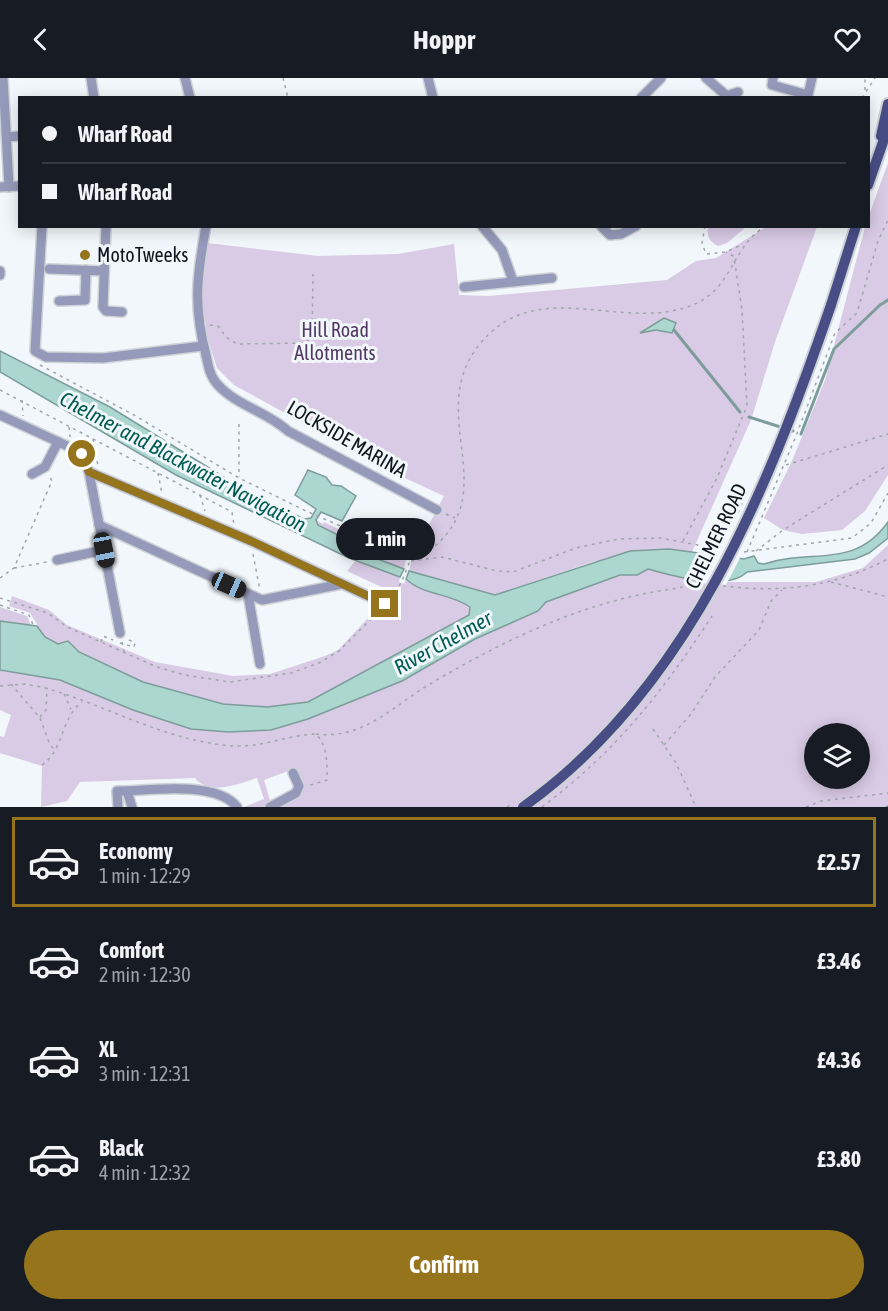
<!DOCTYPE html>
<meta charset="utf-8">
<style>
:root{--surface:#171b24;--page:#20242c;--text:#f1f3f6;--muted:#9ea1a6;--line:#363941;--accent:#95741c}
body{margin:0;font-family:"Asap Condensed",sans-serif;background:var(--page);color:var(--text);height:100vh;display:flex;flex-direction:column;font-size:22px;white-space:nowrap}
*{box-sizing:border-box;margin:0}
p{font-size:20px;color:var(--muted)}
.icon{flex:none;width:33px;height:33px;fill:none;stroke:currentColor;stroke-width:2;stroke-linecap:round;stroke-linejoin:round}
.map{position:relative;height:729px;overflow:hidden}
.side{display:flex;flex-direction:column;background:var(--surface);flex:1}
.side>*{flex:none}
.top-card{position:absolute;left:18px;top:18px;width:852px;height:132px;border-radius:0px;box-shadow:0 3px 15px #0003;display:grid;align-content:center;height:132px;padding:0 24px;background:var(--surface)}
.buttons{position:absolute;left:804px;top:645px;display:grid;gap:12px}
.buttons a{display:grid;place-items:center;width:66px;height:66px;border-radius:50%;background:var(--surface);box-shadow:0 3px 15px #0003;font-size:30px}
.end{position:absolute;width:27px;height:27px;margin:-14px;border:8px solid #95741c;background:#fff;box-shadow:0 0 0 3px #fff}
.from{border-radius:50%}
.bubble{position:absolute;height:42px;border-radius:21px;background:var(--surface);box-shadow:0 3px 15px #0003;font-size:20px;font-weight:700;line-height:42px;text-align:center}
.car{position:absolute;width:18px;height:36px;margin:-18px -9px;border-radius:8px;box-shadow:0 0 4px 2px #0007;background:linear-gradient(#222 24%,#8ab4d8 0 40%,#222 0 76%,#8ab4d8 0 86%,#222 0)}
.top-card b{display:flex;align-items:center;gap:21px;height:57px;font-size:22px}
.top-card b+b{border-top:2px solid var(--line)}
.top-card i{width:15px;height:15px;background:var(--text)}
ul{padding:10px 0 0;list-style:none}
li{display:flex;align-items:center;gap:18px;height:90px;margin:0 12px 9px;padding:0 12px;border:3px solid transparent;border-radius:0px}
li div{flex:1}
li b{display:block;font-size:22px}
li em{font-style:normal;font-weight:700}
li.current{border-color:var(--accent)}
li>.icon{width:54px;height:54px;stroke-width:1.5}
.button{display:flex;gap:12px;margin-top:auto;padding:12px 24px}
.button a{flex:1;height:69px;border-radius:36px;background:var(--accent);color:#fff;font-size:24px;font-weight:700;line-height:69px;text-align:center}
header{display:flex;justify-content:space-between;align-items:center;height:78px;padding:0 24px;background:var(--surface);font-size:27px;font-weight:700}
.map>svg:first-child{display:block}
</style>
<header><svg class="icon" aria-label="back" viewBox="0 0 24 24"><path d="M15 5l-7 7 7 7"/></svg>Hoppr<svg class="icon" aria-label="heart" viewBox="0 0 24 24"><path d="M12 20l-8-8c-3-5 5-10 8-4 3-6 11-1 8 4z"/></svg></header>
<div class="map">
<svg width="888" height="729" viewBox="0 0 888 729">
<rect width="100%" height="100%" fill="#f2f7fb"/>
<g fill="#d9cae5" fill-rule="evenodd">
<polygon points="888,85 888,397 865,433 842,452 802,456 783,452 764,440 792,383 825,302 865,149 868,148 869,137"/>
<path d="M 708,149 L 708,148 L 746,149 L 727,165 L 718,168 C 709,163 707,159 708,149 Z"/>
<polygon points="766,149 817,149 776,261 751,342 691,476 669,471 592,484 494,517 409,493 413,477 444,418 394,395 234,307 217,290 207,258 201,209 207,165 318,178 398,176 454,166 459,217 488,218 667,202 696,183 716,180"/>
<polygon points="316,442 323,446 324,444 368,466 401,478 406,481 404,491 370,478 340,458 318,447"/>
<path d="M 888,467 L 888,729 L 281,729 L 295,722 L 303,712 L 302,701 L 296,690 L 264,702 L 271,726 L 263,729 L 244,729 L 264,721 L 257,700 C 239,706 209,718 195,700 L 80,704 L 67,723 L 41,729 L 42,688 L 0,675 L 0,658 L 4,659 L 11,637 L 0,632 L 0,592 L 60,602 L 191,651 L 228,654 L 271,652 L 402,603 L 475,561 L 538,533 L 546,524 L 620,497 L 637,497 L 648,491 L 677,499 L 727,504 L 816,504 L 863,490 ZM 814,656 L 860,656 L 860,700 L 814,700 Z"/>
<path d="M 356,482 L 400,499 L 399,504 L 404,506 L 406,501 C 424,518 451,515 471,529 L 469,537 L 308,624 L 267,629 L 223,626 L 143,604 L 79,574 L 68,563 L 58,566 L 45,559 L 30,535 L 9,528 L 12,518 L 49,532 L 67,547 L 155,584 L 233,598 L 270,596 L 325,578 L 338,572 L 387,520 L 390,513 L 347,493 Z"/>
<polygon points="0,529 27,538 32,550 0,543"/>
</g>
<g fill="#acd7cf" stroke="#7d9d9a" stroke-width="1.5">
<polygon points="664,240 676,245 672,255 656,252 640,255"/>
<polygon points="0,273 110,329 253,417 304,441 311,440 316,431 295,417 308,392 326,399 332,407 341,408 356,418 342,443 321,434 316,442 318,447 340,458 370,478 404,491 400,499 349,480 176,397 0,294"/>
<path d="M 888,444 L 888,460 L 869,475 L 855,481 L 747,494 C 726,514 674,498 648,491 L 637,497 L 620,497 L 546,524 L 538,533 L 475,561 L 402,603 L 308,641 L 271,652 L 228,654 L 191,651 L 133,632 L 60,602 L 0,592 L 0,543 L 37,548 L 45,559 L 58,566 L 68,563 L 79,574 L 143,604 L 223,626 L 267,629 L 308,624 L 469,537 L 470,529 C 451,515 424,518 406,501 L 409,493 L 495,517 L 630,473 L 669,471 L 744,481 L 754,478 L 758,485 L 764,486 C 812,470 854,492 888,444 Z"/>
</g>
<polygon fill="#f2f7fb" points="714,475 741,478 726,507 699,505"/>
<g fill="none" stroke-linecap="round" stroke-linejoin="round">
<g stroke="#7d9d9a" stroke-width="3">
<polyline points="674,252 740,334"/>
<polyline points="749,339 793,353"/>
<polyline points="801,356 834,271 880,227 888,222"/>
<polyline points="887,729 888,729"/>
</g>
<g stroke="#ced3d7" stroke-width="12">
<g id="minor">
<polyline points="3,0 9,109"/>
<polyline points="91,0 94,20"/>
<polyline points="185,0 190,20"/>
<polyline points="428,0 433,20"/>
<polyline points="706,0 727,18 738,14"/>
<polyline points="773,0 772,7 808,17 812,0"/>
<polyline points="641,20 661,0"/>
<polyline points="7,59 20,58"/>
<polyline points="0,109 20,108"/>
<polyline points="42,148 35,273 46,279 103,280 203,268"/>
<polyline points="106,148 103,229 106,233 122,234"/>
<path d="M 206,148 C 197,197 193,228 206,277 C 208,287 210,299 218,307 C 236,327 267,334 288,353 L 437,432"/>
<polyline points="482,148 502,172 513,203"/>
<polyline points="601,148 610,157 621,156 636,148"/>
<polyline points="49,191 104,193"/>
<polyline points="0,193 0,197"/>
<polyline points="464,209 552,200"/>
<polyline points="59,223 85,222 86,192"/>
<polyline points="0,337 76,372 82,376 89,394 251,463 385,526"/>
<polyline points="89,394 120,555"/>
<polyline points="32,396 45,389 58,364"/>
<polyline points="99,447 262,522 342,506"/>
<polyline points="57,482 104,472"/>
<polyline points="248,516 260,586"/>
<path d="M 127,713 C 156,711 218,704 237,729"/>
<polyline points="118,729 117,713 127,713 132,729"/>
<polyline points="270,729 296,715 299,708 293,695"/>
</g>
</g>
<g stroke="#ced3d7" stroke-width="14">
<g id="major">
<polyline points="881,58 888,26"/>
<polyline points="868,107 888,50"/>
<polyline points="831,227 856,148"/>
</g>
</g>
<g stroke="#a0a6ab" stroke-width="1.5" stroke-dasharray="3 4.5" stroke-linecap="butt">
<polyline points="283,0 288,20"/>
<polyline points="865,12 865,0"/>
<polyline points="862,20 875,0"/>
<polyline points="705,148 702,165 706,176 726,174 743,166"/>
<polyline points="210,247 218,248 226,259 237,266 306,265 312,258 313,196"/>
<polyline points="40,287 134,337 239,400 306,433 405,476 410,483"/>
<polyline points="0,312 232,434 234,447"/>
<polyline points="22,322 23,338"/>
<polyline points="239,346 239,399"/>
<polyline points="69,349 70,359"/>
<polyline points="93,361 98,388"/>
<polyline points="786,387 888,356"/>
<polyline points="158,395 162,416"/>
<polyline points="200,417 205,433"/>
<polyline points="446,436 455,440"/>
<polyline points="683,463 717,400 747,328 742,232 735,186 733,178 726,174"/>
<polyline points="756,473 783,452 888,387"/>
<polyline points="744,474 852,460 871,445 888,415"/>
<polyline points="747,474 796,358 835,255 857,235 878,163 888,142"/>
<polyline points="253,476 260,512"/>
<path d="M 417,481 C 514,422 421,340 479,267 C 536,196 619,254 690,228 C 734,212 730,169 766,148"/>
<polyline points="411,483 442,479 497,493 513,494 576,470 618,461 660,460 719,471"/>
<polyline points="14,490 47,484"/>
<polyline points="0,500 14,490 52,403 49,397"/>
<polyline points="831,504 888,519"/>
<path d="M 723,508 C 783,515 834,509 888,481"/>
<polyline points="0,520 48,535 67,549 157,589 185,597 230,604 291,595 319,585 339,573 379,533"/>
<polyline points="390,520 401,505 410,483"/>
<polyline points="0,527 29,537 34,549"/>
<polyline points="101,564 103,558 113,562"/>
<polyline points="122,564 124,574"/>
<polyline points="120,565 134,569 135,565 127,561"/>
<polyline points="11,606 40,640 50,667 55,672"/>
<path d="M 0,608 L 24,606 L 42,609 C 107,627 166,664 235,668 C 264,669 288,657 316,656 C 328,668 327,687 327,702 L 307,708"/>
<polyline points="64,616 71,631"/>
<polyline points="40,639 46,632 47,610"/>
<polyline points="653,651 676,685 696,729"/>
<path d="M 316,656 C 363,662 393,628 430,606 C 506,561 585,523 672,511 C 682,510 693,505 703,506"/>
<polyline points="664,667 691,636 715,599 759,552 771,523 782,512"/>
<path d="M 42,687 C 64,672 61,639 82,624"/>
<path d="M 542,729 C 617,672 661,616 712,538"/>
<polyline points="806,729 821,723 888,715"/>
</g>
<use href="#minor" stroke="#959aba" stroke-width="9"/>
<use href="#major" stroke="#484d85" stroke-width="10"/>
<g stroke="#ced3d7" stroke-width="14" stroke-linecap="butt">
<path id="major-bridge" d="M 523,729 C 689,611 767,413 831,227"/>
</g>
<g stroke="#a0a6ab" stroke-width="1.5" stroke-dasharray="3 4.5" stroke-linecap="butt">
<polyline points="738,435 743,423"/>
<polyline points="507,729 513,724"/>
</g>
<use href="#major-bridge" stroke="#484d85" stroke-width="10"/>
</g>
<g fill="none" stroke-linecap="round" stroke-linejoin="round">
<polyline stroke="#95741c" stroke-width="8" points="82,376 89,394 251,463 385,526"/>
</g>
<circle fill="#95741c" stroke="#f2f7fb" stroke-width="2" cx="85" cy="177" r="6"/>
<g text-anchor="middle" stroke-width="6" stroke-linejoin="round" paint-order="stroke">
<g font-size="20" fill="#0e161d" stroke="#f2f7fb" text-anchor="start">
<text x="97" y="184">MotoTweeks</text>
</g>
<g font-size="20" fill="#523964" stroke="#f2f7fb">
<text x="335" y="259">Hill Road<tspan x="335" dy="23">Allotments</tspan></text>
</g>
<g font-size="20" fill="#0e161d" stroke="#f2f7fb">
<text transform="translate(347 361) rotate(30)" y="7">LOCKSIDE MARINA</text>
<text transform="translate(716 458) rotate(-64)" y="7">CHELMER ROAD</text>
</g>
<g font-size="21" font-style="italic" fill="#005c52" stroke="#f2f7fb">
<text transform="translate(183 384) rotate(28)" y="7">Chelmer and Blackwater Navigation</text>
<text transform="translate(443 565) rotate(-29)" y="7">River Chelmer</text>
</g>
</g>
</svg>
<div class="buttons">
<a><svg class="icon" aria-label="layers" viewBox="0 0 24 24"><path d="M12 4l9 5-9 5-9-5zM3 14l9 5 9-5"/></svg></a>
</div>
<i class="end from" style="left:82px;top:376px"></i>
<i class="end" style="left:385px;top:526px"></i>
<div class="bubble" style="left:336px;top:440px;width:99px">1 min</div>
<i class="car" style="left:104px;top:472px;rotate:169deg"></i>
<i class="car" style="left:229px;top:507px;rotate:114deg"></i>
<div class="top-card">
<b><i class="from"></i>Wharf Road</b>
<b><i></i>Wharf Road</b>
</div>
</div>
<section class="side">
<ul>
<li class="current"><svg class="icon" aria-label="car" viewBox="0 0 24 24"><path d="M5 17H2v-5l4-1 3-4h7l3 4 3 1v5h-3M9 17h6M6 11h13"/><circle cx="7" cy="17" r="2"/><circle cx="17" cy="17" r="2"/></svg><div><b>Economy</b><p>1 min · 12:29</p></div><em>£2.57</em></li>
<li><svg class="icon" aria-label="car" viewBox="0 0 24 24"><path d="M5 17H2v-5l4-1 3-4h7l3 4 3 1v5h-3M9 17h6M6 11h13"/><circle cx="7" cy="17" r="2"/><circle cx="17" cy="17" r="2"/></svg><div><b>Comfort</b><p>2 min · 12:30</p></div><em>£3.46</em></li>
<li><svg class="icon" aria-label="car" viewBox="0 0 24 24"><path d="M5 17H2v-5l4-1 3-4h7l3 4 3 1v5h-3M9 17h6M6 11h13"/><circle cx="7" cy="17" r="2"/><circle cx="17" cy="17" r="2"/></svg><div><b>XL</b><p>3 min · 12:31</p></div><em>£4.36</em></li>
<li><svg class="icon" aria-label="car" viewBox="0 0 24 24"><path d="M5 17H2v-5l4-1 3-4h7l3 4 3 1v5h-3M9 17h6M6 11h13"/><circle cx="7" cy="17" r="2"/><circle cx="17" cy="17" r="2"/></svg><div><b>Black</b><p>4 min · 12:32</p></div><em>£3.80</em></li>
</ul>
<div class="button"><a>Confirm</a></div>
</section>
